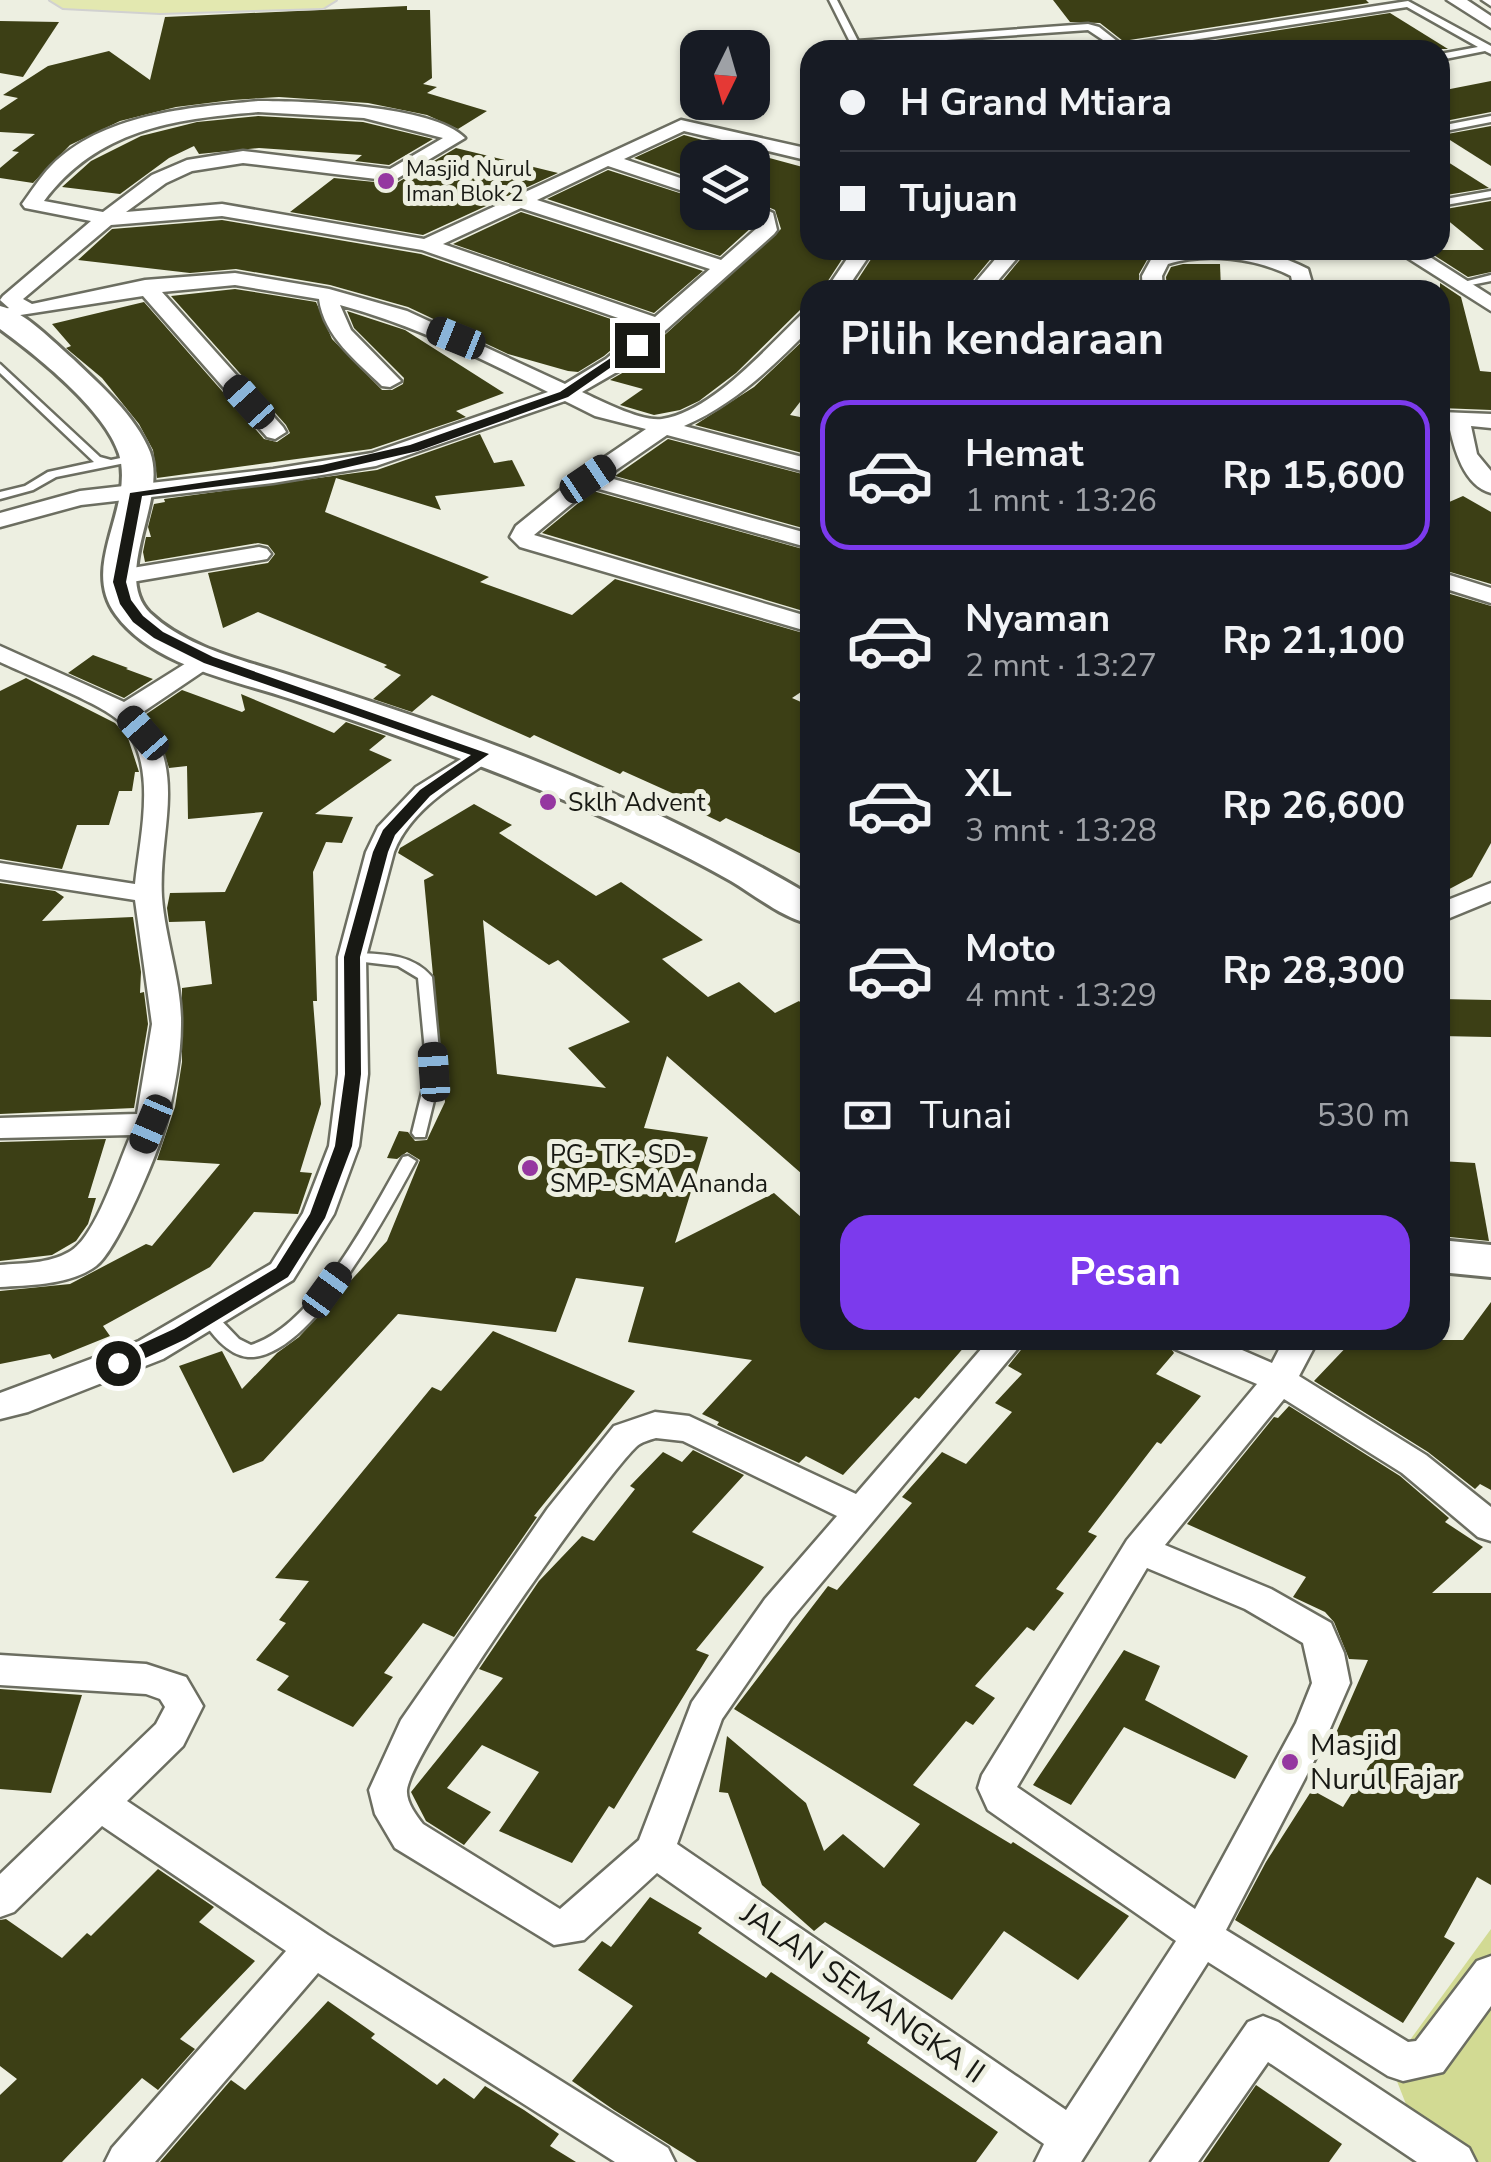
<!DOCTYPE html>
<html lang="id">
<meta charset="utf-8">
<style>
:root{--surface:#171b24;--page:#242831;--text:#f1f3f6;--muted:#9ea1a6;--line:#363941;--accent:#7c3aed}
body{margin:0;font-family:"Nunito Sans",sans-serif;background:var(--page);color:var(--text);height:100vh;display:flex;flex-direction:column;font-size:38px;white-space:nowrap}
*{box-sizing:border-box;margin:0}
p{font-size:32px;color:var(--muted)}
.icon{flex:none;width:55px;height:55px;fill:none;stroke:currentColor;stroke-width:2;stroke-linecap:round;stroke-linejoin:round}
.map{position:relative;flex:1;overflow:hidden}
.details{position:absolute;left:800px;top:280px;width:650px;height:1070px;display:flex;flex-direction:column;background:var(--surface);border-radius:30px;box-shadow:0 2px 8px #0004}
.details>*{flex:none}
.banner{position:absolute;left:800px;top:40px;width:650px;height:220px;border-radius:30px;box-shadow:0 2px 8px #0004;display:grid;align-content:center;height:220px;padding:0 40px;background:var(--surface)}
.needle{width:65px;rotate:185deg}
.fabs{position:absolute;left:680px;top:30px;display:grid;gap:20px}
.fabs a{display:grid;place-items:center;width:90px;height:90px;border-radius:20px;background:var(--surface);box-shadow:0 2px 8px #0004;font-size:50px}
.end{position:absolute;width:45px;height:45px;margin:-22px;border:12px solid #181914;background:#fff;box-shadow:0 0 0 5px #fff}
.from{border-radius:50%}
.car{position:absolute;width:30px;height:60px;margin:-30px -15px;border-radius:12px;box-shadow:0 0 8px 2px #0007;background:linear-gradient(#222 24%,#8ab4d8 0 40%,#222 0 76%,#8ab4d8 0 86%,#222 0)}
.banner b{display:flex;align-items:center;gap:35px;height:95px;font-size:38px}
.banner b+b{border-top:2px solid var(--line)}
.banner i{width:25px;height:25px;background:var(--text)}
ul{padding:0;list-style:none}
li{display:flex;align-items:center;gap:30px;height:150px;margin:0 20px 15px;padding:0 20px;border:5px solid transparent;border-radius:30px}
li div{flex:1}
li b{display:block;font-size:38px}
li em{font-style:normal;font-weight:700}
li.on{border-color:var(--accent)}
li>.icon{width:90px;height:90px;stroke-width:1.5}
h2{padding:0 40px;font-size:45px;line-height:120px}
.pay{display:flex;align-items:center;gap:25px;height:110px;padding:0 40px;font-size:38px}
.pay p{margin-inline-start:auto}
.cta{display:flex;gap:20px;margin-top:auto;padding:20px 40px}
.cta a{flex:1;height:115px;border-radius:30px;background:var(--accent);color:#fff;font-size:40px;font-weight:700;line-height:115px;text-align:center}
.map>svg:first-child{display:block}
</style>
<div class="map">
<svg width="1491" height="2162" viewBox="0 0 1491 2162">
<rect width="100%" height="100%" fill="#edefe1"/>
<polygon fill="#d2da93" points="1491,1929 1491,2162 1440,2162 1424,2150 1391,2066"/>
<g fill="#3c3f15" fill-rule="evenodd">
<polygon points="1053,0 1366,0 1369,3 1123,41 1100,23 1070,22"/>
<polygon points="407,6 407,10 430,10 432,78 423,84 437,87 427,93 487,111 458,129 427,115 368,103 279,97 232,100 176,107 120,121 70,145 33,183 0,178 0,168 19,152 12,151 35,134 0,132 0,110 18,98 3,95 48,66 109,51 150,80 165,17"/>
<polygon points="1390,13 1448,49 1184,50 1183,45"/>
<polygon points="0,21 59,22 23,77 0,73"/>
<polygon points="1491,81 1491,112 1440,122 1440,91"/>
<polygon points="258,116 363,122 433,139 389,165 355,161 362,155 259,148 199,154 194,146 169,158 120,194 62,187 91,161 141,136 197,122"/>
<polygon points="1491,126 1491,166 1442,135"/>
<polygon points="684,135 810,169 810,250 848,250 822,290 810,290 810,308 800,310 736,373 699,401 680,410 654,415 620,405 643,389 610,380 624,372 781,229 775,210 752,200 752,158 698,158 698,180 634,158"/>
<polygon points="456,148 558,173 423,235 290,212 334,178 395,184"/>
<polygon points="1440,157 1489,188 1440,196"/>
<polygon points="608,170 698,199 698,212 741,212 753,226 720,256 547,199"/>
<polygon points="1491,201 1491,272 1468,277 1426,250 1484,250 1440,214 1440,210"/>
<polygon points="521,212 703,271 654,313 453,244"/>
<polygon points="222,220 421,254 637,328 604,356 578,372 568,371 508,354 408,307 330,285 236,269 190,273 78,260 112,229"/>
<polygon points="877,250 998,250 965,290 851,290"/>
<polygon points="1028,250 1122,250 1120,259 1147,260 1139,274 1139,290 995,290"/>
<polygon points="1183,264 1220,264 1221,290 1167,290 1166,277 1171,267"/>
<polygon points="1440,283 1461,297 1480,371 1491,372 1491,410 1440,408"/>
<polygon points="235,289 316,302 332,339 382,390 392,390 403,384 404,378 354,328 347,311 405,330 504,393 456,411 466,417 371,449 157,478 153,450 139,424 102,378 66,348 71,346 52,324 144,302 264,439 277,442 290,433 286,425 171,296"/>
<polygon points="810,334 810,389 790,415 810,419 810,455 695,425 754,387"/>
<polygon points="480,434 494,463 512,460 525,486 435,496 441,510 336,478 325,512 489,577 480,582 572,615 615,579 810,635 810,686 792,698 810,706 810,858 726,818 720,822 687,806 692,802 623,771 620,774 534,735 530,738 432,695 412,712 373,699 401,675 384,667 387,665 258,612 223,628 208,573 268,563 275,554 268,545 258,543 145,562 143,552 146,537 151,537 148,527 154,504 165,502 164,499 377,470"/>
<polygon points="668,439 810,476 810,530 615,476"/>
<polygon points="593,491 810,551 810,613 542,533"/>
<polygon points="1463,496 1491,512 1491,584 1440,569 1440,506"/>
<polygon points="1440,591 1491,606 1491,843 1472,877 1440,894"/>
<polygon points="93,655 128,668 126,669 153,679 124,698 68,673"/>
<polygon points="26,678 115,723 128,738 139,772 135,772 132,791 119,791 109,825 77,825 62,869 0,859 0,691"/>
<polygon points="182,690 242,712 245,710 241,694 334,733 346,722 386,736 369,750 392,760 315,814 353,817 342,843 326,842 313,872 317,1001 313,1001 321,1104 300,1172 312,1173 298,1214 254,1212 210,1267 103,1326 110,1336 53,1359 50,1354 0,1364 0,1291 70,1284 146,1244 152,1246 220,1164 157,1160 175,1107 182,1062 182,988 212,984 205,921 169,922 167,908 170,893 225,892 263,812 188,819 187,766 169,768 158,734 145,715"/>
<path d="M 474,804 L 512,825 L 499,833 L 596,896 L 621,882 L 703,940 L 662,959 L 708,997 L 739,982 L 775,1013 L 799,1001 L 810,1011 L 810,1181 L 667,1056 L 644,1128 L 708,1137 L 675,1243 L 774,1193 L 810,1225 L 810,1340 L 984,1340 L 976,1350 L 966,1345 L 919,1399 L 915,1397 L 843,1475 L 806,1456 L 799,1463 L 717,1425 L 719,1422 L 702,1414 L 752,1360 L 628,1342 L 644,1287 L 576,1278 L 556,1332 L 398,1314 L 263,1461 L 233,1473 L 179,1366 L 222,1351 L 242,1389 L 277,1353 L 299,1337 L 387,1241 L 420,1160 L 407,1152 L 397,1159 L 387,1158 L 399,1131 L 408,1132 L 415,1141 L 427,1140 L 445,1102 L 424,880 L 434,875 L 398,853 L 400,848 ZM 483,920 L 549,965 L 558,960 L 630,1022 L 568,1048 L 606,1088 L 497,1074 Z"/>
<polygon points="0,883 55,891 64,897 42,921 133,917 141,972 140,993 144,992 148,1024 134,1108 0,1114"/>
<polygon points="1440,999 1491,1000 1491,1037 1440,1036"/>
<polygon points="106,1139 88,1198 96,1198 88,1224 76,1241 52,1255 0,1261 0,1142"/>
<polygon points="1440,1161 1475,1163 1489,1241 1440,1236"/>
<polygon points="1491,1302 1491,1490 1480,1484 1475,1489 1428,1452 1314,1381 1353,1340 1463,1340"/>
<polygon points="493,1331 635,1391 534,1516 537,1517 454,1637 423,1623 384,1673 393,1677 353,1727 277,1690 289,1676 256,1660 286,1623 279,1620 309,1581 275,1578 432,1387 441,1391"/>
<polygon points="1029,1340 1166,1340 1174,1353 1156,1374 1201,1396 1161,1444 1157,1442 1088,1532 1097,1536 1056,1589 1064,1593 1034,1631 1027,1627 975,1686 995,1698 973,1725 966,1721 913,1785 1011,1844 1013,1842 1129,1916 1078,1980 1004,1931 952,2000 825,1922 814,1931 762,1885 728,1793 719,1792 727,1736 806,1803 824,1851 843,1834 884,1868 920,1824 734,1709 828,1586 837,1590 912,1503 902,1497 942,1452 966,1464 1012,1412 995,1403 1022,1374 1008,1366"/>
<polygon points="1289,1406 1400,1476 1449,1518 1445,1522 1483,1547 1432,1593 1491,1593 1491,1885 1477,1877 1444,1937 1455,1943 1403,2023 1235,1920 1266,1862 1312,1790 1343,1807 1374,1758 1332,1742 1368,1660 1349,1659 1334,1622 1325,1612 1293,1597 1306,1577 1187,1524 1274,1417 1278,1418"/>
<polygon points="693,1450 744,1475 692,1532 764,1567 696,1650 709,1655 614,1809 609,1806 572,1863 499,1831 539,1772 482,1745 447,1788 491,1812 464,1845 426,1821 411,1792 503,1678 479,1669 539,1581 582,1536 594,1541 635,1489 630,1486 663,1452 682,1462"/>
<polygon points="1124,1650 1160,1666 1145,1700 1248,1756 1235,1779 1124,1727 1071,1805 1033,1785"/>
<polygon points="0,1689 82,1695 51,1793 0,1789"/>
<polygon points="158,1869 214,1907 199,1922 255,1961 180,2039 195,2049 158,2090 142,2078 62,2162 0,2162 0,2095 17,2079 0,2066 0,1920 6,1919 62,1958 87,1933 91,1936"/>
<polygon points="650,1897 702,1928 698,1933 766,1978 771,1972 870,2038 867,2043 998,2132 976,2162 697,2162 614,2110 572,2081 633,2006 578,1970 602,1941 611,1947"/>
<polygon points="328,2001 375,2034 371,2038 437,2085 444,2078 474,2099 485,2086 524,2110 559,2134 550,2146 576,2162 160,2162 231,2080 245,2090"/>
<polygon points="1256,2085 1342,2144 1329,2162 1203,2162"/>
</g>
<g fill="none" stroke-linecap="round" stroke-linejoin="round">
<g stroke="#6c6e61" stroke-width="5">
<g id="lane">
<polygon points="829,0 837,0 858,41 1088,24 1099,27 1122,45 1408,1 1491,46 1491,54 1485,51 1440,60 1440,54 1478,47 1407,7 1127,50 1118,50 1088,30 860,46 862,50 854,50"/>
<polygon points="1482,0 1491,0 1491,6"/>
<polygon points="1491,116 1491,122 1440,132 1440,126"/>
<polygon points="1491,191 1491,197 1440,206 1440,200"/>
<polygon points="1491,275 1491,281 1461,287 1456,284"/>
<polygon points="0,364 100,457 111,460 135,455 141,458 135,461 56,477 33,490 0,499 0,492 25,486 48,472 94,462 0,373"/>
<path d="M 352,953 C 381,954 412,953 432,977 L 441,1072 L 425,1137 L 415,1137 L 412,1133 L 427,1072 L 418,978 L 398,966 L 347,960 L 345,957 L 347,954 Z"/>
<path d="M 408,1156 L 416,1161 C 390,1209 310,1361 248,1357 C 227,1355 211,1333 201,1318 L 203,1314 L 215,1314 L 239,1339 L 251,1345 C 315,1325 370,1214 403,1157 Z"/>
</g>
</g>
<g stroke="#6c6e61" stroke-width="5">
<g id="street">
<polygon points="1447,0 1467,0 1491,16 1491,28"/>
<path d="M 258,101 C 304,101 434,105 465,138 L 393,181 L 243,163 L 192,171 L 166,183 L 126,212 L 222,204 L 424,239 L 681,120 L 810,149 L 810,161 L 684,131 L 624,159 L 698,184 L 698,196 L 608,166 L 537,200 L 721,260 L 757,228 L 756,220 L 745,212 L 752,212 L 752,203 L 773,213 L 777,230 L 774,234 L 622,369 L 582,392 C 601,401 642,422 662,419 C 713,411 767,347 803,313 L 810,311 L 810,329 C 771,368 735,404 684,426 L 810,459 L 810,473 L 667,435 L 606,477 L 810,534 L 810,548 L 592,487 L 534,535 L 810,617 L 810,632 L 520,547 L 510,537 L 516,526 L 580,474 L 646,429 L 595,416 L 565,401 L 376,466 L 273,483 L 81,505 L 0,527 L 0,513 L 80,491 L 273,469 L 372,453 L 548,392 C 480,358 414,325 340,305 L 351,330 L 401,381 L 390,387 L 382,386 C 357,361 324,337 319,299 L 235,285 L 162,292 L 283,427 L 286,432 L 275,439 L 267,437 L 143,296 L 1,318 L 1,310 L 9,308 L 0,300 L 3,296 L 91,221 L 25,208 L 22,204 C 31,192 40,177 51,166 C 101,114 191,107 258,101 ZM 258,112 L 364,118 L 443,138 L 390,169 L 243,151 L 187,160 L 152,175 L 103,212 L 44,201 C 98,129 174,119 258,112 ZM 521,208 L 710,269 L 655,317 L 443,244 ZM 222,216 L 422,250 L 644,327 L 606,359 L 565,384 L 407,311 L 329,289 L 235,273 L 145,280 L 32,304 L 23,299 L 111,225 Z"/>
<polygon points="853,250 873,250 846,290 826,290"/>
<polygon points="1003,250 1024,250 990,290 969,290"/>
<path d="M 1173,250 C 1220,250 1265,246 1308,269 L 1314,290 L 1294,290 L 1291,276 C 1256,258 1206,252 1168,264 L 1162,276 L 1163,290 L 1143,290 L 1142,276 L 1153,256 Z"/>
<polygon points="1395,250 1419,250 1491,296 1491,311"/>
<path d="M 1440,412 L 1491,414 L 1491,428 L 1471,426 L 1477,454 L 1491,471 L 1491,493 C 1464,486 1454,449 1449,425 L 1440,424 Z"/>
<polygon points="259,547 267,549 271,554 267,559 120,584 108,577 120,570"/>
<polygon points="1440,572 1491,588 1491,603 1440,587"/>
<path d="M 0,646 L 124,702 L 199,655 L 217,655 L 220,660 L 140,714 C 189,770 158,831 162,897 C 165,939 182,983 181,1025 C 181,1055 174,1094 166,1123 C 159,1151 117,1251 96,1266 C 70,1285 31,1285 0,1287 L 0,1265 C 23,1263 48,1264 69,1252 C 96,1238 118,1163 131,1135 L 0,1138 L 0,1118 L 137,1114 L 152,1024 L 135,900 L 0,879 L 0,863 L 135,884 C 140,834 160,759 118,720 C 100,703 27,675 0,662 Z"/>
<path d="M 482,746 L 495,754 L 491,760 C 454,785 411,809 394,852 L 366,957 L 368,1074 L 359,1146 L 334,1214 L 293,1280 L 163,1359 L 28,1412 L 0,1419 L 0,1393 L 139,1341 L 271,1264 L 303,1213 L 329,1146 L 338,1074 L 338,957 L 366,852 L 378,827 L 416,787 Z"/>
<polygon points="1491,883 1491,901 1440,922 1440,903"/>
<path d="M 989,1340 L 1025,1340 L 791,1619 L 722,1719 L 677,1844 L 1066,2110 L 1176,1941 L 988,1810 L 978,1788 L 982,1775 L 1127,1540 L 1257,1384 L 1175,1349 L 1170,1340 L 1219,1340 L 1272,1363 L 1284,1340 L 1318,1340 L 1299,1376 L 1426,1455 L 1491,1507 L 1491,1541 L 1478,1537 L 1402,1473 L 1284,1399 L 1165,1545 L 1271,1589 L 1331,1623 L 1344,1653 L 1350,1683 L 1326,1738 L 1226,1930 L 1408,2042 L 1416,2041 L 1477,1961 L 1491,1956 L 1491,2006 L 1443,2072 L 1403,2081 L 1388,2076 L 1208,1962 L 1081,2162 L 1035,2162 L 1044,2144 L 657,1873 L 584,1940 L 554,1945 L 395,1848 L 375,1814 L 369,1790 L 401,1720 L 548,1508 L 614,1426 L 655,1412 L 689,1416 L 856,1494 ZM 656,1438 L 683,1441 L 837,1516 L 765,1599 L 692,1702 L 639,1840 L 560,1909 L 423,1824 C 416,1815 406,1802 407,1790 C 411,1750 599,1483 636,1447 C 641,1442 649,1440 656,1438 ZM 1147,1568 L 1245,1609 L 1303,1643 L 1312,1683 L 1296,1723 L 1195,1909 L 1017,1787 Z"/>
<polygon points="0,1655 146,1664 186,1677 203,1706 183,1746 127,1801 328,1935 668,2148 675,2162 615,2162 318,1973 155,2162 105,2162 112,2148 286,1951 102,1826 14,1912 0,1917 0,1874 156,1724 165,1707 160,1699 146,1694 0,1685"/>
<polygon points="1263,2016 1278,2022 1469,2148 1476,2162 1417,2162 1268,2062 1198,2162 1151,2162 1248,2022"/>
</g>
</g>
<g stroke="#6c6e61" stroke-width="6">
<g id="secondary">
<path d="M 0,306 C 27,313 52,341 73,359 C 100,385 136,416 150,452 C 168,501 111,574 150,613 C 188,649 247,661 295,677 C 348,694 400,711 453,730 C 577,774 696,828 810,895 L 810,924 C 781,917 756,896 731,881 C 705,866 677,852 650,839 C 534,783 413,740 291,699 C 234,680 153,666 116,615 C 79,565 135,508 119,454 C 105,410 36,355 0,329 Z"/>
<polygon points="1440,1240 1491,1245 1491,1277 1440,1272"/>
</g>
</g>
<g stroke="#d1d1d0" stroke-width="4">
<polygon id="primary" points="50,0 336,0 323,8 160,13 63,8"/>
</g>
<use href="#lane" fill="#fff" fill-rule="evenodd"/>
<use href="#street" fill="#fff" fill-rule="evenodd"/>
<use href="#secondary" fill="#fff" fill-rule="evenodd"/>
<use href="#primary" fill="#e3e8b0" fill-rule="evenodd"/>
</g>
<polygon fill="#181914" points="633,343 643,345 568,397 418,451 322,473 142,496 126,582 131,600 143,616 163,632 213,657 489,754 430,796 395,835 388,852 360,957 361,1074 352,1146 325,1218 288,1277 186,1339 124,1368 111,1368 111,1358 174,1329 276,1268 310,1214 335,1146 345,1074 344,957 373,852 383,830 420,790 471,755 204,663 154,638 133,622 120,604 113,582 130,493 322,465 410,445 560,392"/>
<g fill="#9537a0" stroke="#edefe1" stroke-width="4">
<circle cx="386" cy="181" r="10"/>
<circle cx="548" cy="802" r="10"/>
<circle cx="530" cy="1168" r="10"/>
<circle cx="1290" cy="1762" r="10"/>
</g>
<g text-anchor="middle" stroke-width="10" stroke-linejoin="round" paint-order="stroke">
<g font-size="22" fill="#181914" stroke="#edefe1" text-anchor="start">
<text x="406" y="176">Masjid Nurul<tspan x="406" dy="25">Iman Blok 2</tspan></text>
</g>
<g font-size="25" fill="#181914" stroke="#edefe1" text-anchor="start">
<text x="568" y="811">Sklh Advent</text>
<text x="550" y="1163">PG- TK- SD-<tspan x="550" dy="29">SMP- SMA Ananda</tspan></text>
</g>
<g font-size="30" fill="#181914" stroke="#edefe1" text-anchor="start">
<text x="1310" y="1755">Masjid<tspan x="1310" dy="34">Nurul Fajar</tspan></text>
</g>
<g font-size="30" fill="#181914" stroke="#edefe1">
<text transform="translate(863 1993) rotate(35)" y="10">JALAN SEMANGKA II</text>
</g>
</g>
</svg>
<div class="fabs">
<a><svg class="needle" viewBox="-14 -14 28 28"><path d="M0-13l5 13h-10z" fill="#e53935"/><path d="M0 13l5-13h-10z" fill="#9ea1a6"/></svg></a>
<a><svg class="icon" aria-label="layers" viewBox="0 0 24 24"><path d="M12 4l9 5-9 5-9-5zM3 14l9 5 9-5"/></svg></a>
</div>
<i class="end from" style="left:118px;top:1363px"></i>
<i class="end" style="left:637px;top:345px"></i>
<i class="car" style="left:456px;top:338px;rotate:292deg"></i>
<i class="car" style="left:249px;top:402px;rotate:318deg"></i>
<i class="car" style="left:588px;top:479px;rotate:56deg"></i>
<i class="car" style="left:143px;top:733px;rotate:319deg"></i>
<i class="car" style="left:434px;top:1072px;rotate:356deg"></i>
<i class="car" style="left:151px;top:1124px;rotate:203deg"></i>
<i class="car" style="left:327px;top:1290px;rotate:36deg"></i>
<div class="banner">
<b><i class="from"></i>H Grand Mtiara</b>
<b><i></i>Tujuan</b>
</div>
<section class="details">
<h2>Pilih kendaraan</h2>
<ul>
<li class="on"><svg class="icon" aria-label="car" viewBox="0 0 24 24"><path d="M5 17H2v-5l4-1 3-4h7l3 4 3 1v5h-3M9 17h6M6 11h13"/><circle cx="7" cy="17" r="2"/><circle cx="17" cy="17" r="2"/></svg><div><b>Hemat</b><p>1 mnt · 13:26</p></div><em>Rp 15,600</em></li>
<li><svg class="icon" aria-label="car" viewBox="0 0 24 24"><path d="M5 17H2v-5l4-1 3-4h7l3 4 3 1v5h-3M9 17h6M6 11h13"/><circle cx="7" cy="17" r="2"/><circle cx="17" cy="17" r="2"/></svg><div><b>Nyaman</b><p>2 mnt · 13:27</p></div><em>Rp 21,100</em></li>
<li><svg class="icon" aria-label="car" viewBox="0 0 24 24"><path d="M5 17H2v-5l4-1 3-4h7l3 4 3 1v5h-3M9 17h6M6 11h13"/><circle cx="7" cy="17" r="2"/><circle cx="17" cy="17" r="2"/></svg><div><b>XL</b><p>3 mnt · 13:28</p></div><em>Rp 26,600</em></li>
<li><svg class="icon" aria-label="car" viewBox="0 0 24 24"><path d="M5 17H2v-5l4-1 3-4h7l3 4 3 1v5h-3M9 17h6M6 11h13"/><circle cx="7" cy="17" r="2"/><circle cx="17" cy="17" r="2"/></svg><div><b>Moto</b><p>4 mnt · 13:29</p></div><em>Rp 28,300</em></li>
</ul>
<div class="pay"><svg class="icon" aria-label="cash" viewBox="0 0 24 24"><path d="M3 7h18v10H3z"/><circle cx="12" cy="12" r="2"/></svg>Tunai<p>530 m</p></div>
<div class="cta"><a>Pesan</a></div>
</section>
</div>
